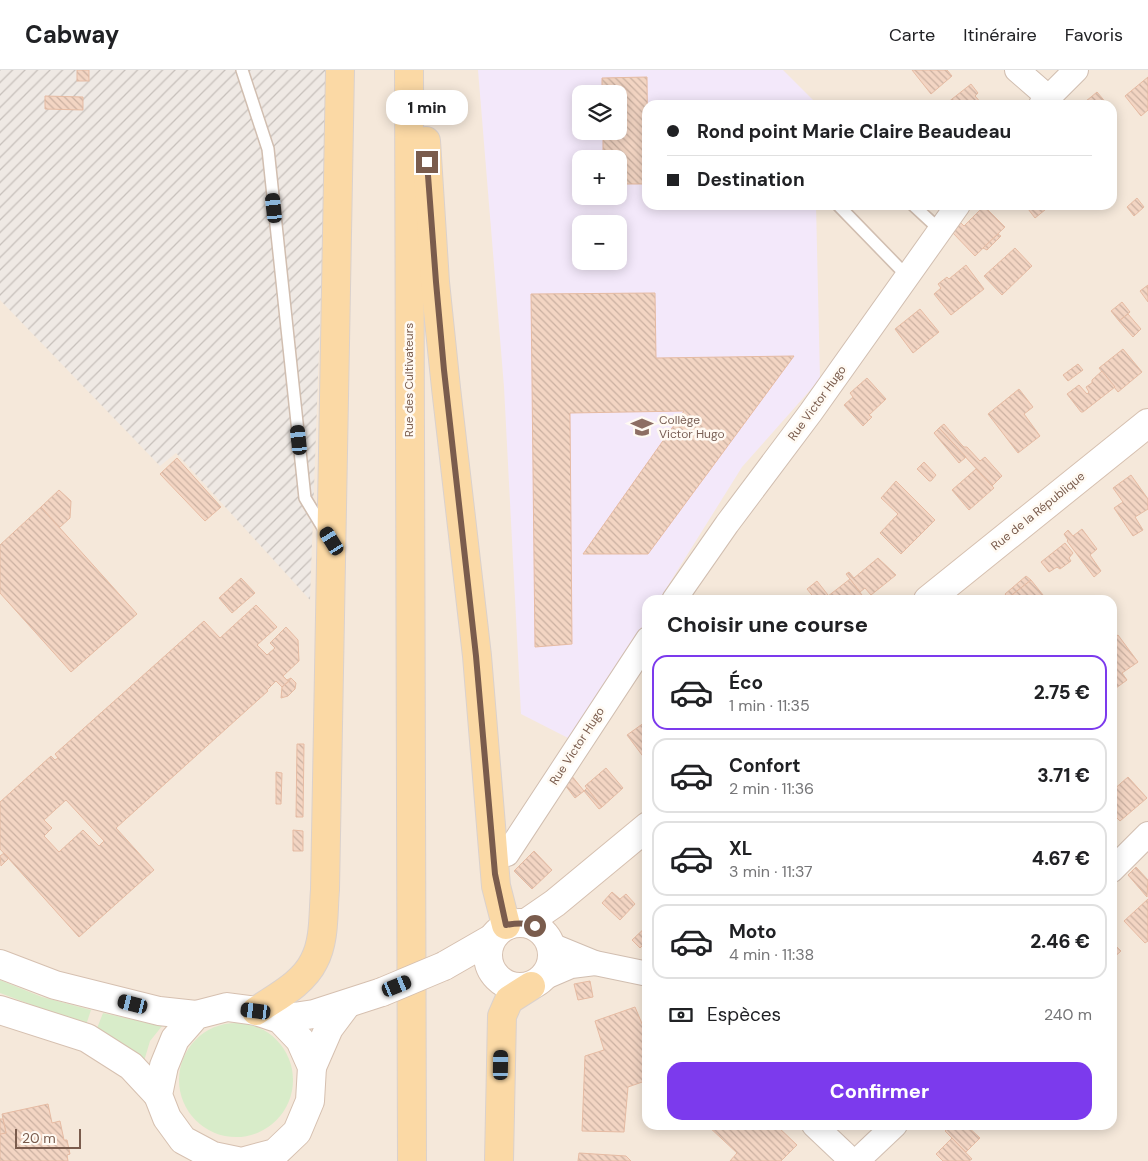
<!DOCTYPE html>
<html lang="fr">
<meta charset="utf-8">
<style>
:root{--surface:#fff;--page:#f2f2f2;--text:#202124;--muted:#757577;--line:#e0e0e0;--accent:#7c3aed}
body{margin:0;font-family:"DM Sans",sans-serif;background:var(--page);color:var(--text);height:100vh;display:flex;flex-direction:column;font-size:19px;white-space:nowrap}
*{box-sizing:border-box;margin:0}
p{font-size:16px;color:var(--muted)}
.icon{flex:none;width:28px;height:28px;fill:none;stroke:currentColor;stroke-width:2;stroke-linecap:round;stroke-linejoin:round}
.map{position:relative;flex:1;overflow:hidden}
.panel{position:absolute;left:642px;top:525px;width:475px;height:535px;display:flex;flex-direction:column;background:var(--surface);border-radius:15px;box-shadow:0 2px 12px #0003}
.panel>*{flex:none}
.banner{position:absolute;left:642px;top:30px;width:475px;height:110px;border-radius:15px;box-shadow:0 2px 12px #0003;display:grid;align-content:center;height:110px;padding:0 25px;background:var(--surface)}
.controls{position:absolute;left:572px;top:15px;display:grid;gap:10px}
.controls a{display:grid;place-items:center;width:55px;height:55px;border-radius:10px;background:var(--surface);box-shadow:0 2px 12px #0003;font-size:25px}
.scale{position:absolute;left:15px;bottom:12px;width:66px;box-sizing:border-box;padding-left:5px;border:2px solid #7a5c4d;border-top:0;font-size:14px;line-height:18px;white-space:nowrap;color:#7a5c4d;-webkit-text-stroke:4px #fffaf3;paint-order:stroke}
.end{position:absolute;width:22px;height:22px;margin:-11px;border:6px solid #7a5c4d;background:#fff;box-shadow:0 0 0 2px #fff}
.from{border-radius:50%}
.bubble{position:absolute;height:35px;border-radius:15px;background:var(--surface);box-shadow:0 2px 12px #0003;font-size:16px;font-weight:800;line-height:35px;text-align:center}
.car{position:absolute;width:15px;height:30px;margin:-15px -8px;border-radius:6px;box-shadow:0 0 4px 1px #0007;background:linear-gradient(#222 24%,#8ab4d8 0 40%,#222 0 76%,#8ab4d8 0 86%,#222 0)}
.banner b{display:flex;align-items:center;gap:18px;height:48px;font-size:19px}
.banner b+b{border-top:1px solid var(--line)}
.banner i{width:12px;height:12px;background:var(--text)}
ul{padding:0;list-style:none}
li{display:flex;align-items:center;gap:15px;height:75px;margin:0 10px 8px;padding:0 15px;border:2px solid var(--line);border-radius:15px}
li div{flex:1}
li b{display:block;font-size:19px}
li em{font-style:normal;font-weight:800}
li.active{border-color:var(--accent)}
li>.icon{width:45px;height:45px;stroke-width:1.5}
h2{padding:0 25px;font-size:22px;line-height:60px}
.pay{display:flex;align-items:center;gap:12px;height:55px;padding:0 25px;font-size:19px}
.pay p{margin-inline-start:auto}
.button{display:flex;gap:10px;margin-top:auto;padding:10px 25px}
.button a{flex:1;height:58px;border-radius:15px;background:var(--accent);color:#fff;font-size:20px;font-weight:800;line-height:58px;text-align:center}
header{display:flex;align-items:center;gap:30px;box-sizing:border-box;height:70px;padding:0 25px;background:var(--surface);border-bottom:1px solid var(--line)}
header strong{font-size:24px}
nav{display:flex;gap:28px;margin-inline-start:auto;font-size:18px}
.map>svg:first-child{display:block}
</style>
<header>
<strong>Cabway</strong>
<nav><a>Carte</a><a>Itinéraire</a><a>Favoris</a></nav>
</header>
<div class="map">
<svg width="1148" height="1091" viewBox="0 0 1148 1091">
<defs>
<pattern id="industrial-furrows" width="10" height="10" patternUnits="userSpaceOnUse" patternTransform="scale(1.25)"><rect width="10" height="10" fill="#efe9e4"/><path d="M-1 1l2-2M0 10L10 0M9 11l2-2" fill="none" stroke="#c7c0bb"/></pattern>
<pattern id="building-back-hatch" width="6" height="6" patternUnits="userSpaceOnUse" patternTransform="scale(1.25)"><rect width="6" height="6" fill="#f3d5c3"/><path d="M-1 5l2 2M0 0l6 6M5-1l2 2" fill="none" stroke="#cab0a1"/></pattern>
</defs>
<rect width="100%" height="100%" fill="#fdf6ec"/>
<path fill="#f5e8da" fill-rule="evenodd" d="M 0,0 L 1148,0 L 1148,1091 L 0,1091 ZM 581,24 L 619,24 L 619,61 L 581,61 ZM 648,35 L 1112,35 L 1112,135 L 648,135 ZM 581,89 L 619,89 L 619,126 L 581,126 ZM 581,154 L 619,154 L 619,191 L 581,191 ZM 648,530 L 1112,530 L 1112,1055 L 648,1055 Z"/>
<polygon fill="url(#industrial-furrows)" points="0,0 329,0 310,530 176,383 160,396 0,230"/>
<path fill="#f3e8fa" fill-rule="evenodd" d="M 478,0 L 783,0 L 814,31 L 814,35 L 648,35 L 648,135 L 816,135 L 820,309 L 742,397 L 659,530 L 648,530 L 647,549 L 572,670 L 521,644 L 504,317 ZM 581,24 L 619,24 L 619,61 L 581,61 ZM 581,89 L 619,89 L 619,126 L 581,126 ZM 581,154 L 619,154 L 619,191 L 581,191 Z"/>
<g fill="#d8ecc9">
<polygon points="0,910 42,927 91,940 86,955 0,923"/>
<polygon points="103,943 162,956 150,971 144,991 96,961"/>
<circle cx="236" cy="1010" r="57"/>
</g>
<g fill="url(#building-back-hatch)" stroke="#e6bba3" fill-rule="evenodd">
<rect x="77" y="0" width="12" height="11"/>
<polygon points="912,0 947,0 952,6 931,24"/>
<polygon points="647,7 648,114 619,114 619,89 603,89 603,61 619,61 619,24 602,24 602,8"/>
<polygon points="1148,7 1148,40 1141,46 1125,26"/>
<polygon points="971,14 978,23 975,26 983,35 948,35 947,33"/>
<polygon points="1097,22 1108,35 1081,35 1091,27"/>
<polygon points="45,26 83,27 83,40 45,39"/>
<polygon points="1137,128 1144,137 1134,146 1127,137"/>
<polygon points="1025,135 1051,135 1035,148"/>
<polygon points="984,136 1005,157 975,186 952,162 960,152 964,156"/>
<polygon points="998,164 1001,166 987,180 983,178"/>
<polygon points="1015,178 1032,196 1002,225 984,206"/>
<polygon points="966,195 984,219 951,245 934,224 941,218 938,214 947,207 949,209"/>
<polygon points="1148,215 1148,232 1140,221"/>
<polygon points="655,223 656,288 794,286 648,484 583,484 684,341 570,343 572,574 535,577 531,224"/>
<polygon points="1122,232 1130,242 1119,251 1111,241"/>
<polygon points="920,239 939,262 913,283 895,259"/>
<polygon points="1128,244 1141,259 1133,267 1119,251"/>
<polygon points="1123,279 1142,302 1118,322 1099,298"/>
<polygon points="1078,294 1083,300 1068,311 1063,305"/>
<polygon points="1102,301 1115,317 1083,342 1081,342 1067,324 1079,315 1087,324 1089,322 1086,317 1092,313 1092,310"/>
<polygon points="867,308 886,329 869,345 872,347 863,356 844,335 853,327 850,323"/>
<polygon points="1019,319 1033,337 1024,344 1040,366 1018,383 988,344"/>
<polygon points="944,354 961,374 964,377 967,377 980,391 985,387 1002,406 992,416 939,358"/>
<polygon points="939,358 966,387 959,393 934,363"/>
<polygon points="177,388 221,437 205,451 160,404"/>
<polygon points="924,392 936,405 931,411 929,411 917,399"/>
<polygon points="976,399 994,418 969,440 952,420"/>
<polygon points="1131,405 1148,429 1148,439 1135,447 1143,460 1133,466 1114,438 1123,432 1113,418"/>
<polygon points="896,411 935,450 901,484 880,463 898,444 881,428"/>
<polygon points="59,420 71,431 70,448 59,458 41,437"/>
<polygon points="41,437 137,544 71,602 0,523 0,475"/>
<polygon points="1082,459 1097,479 1090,485 1101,501 1094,507 1067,471 1068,470 1064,464 1068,460 1073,466"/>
<polygon points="1065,473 1073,483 1069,488 1071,491 1060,499 1057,497 1049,502 1041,492"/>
<polygon points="878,488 896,505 871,525 865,518 860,522 846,504 849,502 854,508"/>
<polygon points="1026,506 1031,510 1008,528 1005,524"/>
<polygon points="241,508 255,523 232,543 219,528"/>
<polygon points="850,509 865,529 863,530 823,530"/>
<polygon points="1031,510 1047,530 1006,530 1008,528"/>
<polygon points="817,511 828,525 821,530 816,530 807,519"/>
<path d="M 256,535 L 277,557 L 257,575 L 267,585 L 275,578 L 270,573 L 286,557 L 298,570 L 299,591 L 283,606 L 287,610 L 291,608 L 289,611 L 282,617 L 276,611 L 267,620 L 268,621 L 116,758 L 154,800 L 79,867 L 0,779 L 0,732 L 51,686 L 55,690 L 58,688 L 55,684 L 204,551 L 220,568 ZM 66,730 L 104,771 L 99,776 L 83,760 L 59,782 L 44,766 L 52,758 L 44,750 Z"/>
<polygon points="1118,565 1138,592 1122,603 1127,610 1116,618 1112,613 1112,569"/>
<polygon points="291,608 296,613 295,619 288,626 281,628 282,617 289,611"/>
<polygon points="648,650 648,693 627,665"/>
<polygon points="297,674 304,674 303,747 296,747"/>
<polygon points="606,698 623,718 602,737 585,716"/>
<polygon points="276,702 282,703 281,734 276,734"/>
<polygon points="571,705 584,721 575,728 565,715"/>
<polygon points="1128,707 1147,728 1120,751 1112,743 1112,721"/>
<polygon points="587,718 602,737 599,739 584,721"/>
<polygon points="293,760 303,761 303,781 293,781"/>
<polygon points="534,781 552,800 532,819 514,801"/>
<polygon points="4,783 9,788 1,796 0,786"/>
<polygon points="1136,797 1148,810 1147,827 1128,805"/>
<polygon points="612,822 620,829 626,824 635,834 620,850 602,833"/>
<polygon points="1148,829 1148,871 1145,873 1124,851"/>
<polygon points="648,855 648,870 640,878 632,870"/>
<polygon points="1112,872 1121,881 1112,889"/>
<polygon points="590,911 593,927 578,930 574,914"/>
<polygon points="635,937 646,963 648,962 648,1010 628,1017 624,1062 582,1061 585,986 604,980 595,951"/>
<polygon points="48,1034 52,1053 60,1051 64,1070 67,1070 70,1084 67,1085 68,1091 0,1091 0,1064 6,1063 2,1044"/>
<polygon points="0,1049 3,1049 6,1063 0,1064"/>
<polygon points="707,1055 776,1055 797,1075 781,1091 730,1091 737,1083"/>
<polygon points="951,1055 966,1055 980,1068 966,1082 945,1061"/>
<polygon points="952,1068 972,1089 969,1091 943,1091 936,1084"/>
<polygon points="579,1083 626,1086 631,1091 578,1091"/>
</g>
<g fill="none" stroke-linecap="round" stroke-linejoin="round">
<g stroke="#d1beb0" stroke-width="14">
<g id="lane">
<polyline points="242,0 268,79 305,428 325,461"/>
<polyline points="838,135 907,206"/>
<polyline points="913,135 940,160"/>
</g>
</g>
<g stroke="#d1beb0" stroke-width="26">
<g id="street">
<polyline points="1017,0 1048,27"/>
<polyline points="1041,35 1076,0"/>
<polyline points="674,530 727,454 811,342 958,135"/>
<polyline points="507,784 648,569"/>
<polyline points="1112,800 1148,764"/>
<polyline points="551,875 595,893 648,904"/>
<polyline points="543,908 571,896 595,893"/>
<polyline points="814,1055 852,1091"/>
<polyline points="857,1091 895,1055"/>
</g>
</g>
<g stroke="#d6c0b0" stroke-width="30">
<g id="secondary">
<polyline points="928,530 1148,353"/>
<circle cx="520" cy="885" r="32"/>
<polyline points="526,853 555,833 648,756"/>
<polyline points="0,894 55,915 159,941 196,945"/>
<polyline points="444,896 491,869"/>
<polyline points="0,940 87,968 131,996 158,1025"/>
<polyline points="280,949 314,944 382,922"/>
<polyline points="312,997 329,958 347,934"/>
<polyline points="237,1091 213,1086 183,1070 167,1048 158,1025 164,996 175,969 196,945 227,937 256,941 280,949 300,970 312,997 310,1031 297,1062 275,1083 245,1091"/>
</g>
</g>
<g stroke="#dad1cd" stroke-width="30">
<g id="primary">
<polyline points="409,0 412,1091"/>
<polyline points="426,71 435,212 446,318 477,586 495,804 496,816 506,855"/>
<path d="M 256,941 C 276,927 303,914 314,891 C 325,871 323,842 325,820 L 340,0"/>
<polyline points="499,1091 502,946 509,930 531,916"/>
</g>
</g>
<use href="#lane" stroke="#fff" stroke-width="11"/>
<use href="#street" stroke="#fff" stroke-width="24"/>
<use href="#secondary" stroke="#fff" stroke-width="28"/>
<use href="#primary" stroke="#fbd9a5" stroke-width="28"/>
<g stroke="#d6c0b0" stroke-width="30" stroke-linecap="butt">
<polyline id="secondary-bridge" points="382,922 444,896"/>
</g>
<use href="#secondary-bridge" stroke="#fff" stroke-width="28"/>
</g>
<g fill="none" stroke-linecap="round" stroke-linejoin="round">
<path stroke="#7a5c4d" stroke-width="6" d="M 427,92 L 436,212 L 444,300 L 476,586 L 495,804 L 506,855 C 516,853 525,852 535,856"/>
</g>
<defs>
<g id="school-bare" transform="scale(1.725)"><path d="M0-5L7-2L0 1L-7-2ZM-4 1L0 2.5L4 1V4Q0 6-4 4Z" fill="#8d6e63" stroke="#fffaf3" stroke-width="2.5" paint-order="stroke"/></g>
</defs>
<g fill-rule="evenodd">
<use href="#school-bare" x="642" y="357"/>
</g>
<g text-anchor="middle" stroke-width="5" stroke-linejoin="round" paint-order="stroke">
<g font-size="12" fill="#7a5c4d" stroke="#fffaf3">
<text transform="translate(409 310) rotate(-90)" y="4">Rue des Cultivateurs</text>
<text transform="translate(817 333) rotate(-54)" y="4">Rue Victor Hugo</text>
<text transform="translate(1038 441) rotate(-39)" y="4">Rue de la République</text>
<text transform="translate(577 676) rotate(-57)" y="4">Rue Victor Hugo</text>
</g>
<g font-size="12" fill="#785e54" stroke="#fffaf3" text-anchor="start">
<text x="659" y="354">Collège<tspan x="659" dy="14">Victor Hugo</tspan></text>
</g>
</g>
</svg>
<div class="controls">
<a><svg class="icon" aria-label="layers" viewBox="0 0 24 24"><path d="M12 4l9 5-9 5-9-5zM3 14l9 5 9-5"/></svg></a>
<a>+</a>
<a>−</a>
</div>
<div class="scale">20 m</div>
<i class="end from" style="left:535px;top:856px"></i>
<i class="end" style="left:427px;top:92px"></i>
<div class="bubble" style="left:386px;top:20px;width:82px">1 min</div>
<i class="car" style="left:274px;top:138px;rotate:354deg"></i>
<i class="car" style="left:299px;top:370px;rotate:354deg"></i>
<i class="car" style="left:332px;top:471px;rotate:328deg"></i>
<i class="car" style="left:397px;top:916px;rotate:68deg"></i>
<i class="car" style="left:133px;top:934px;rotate:284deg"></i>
<i class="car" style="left:256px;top:941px;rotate:277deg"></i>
<i class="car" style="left:501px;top:995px;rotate:1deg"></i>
<div class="banner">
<b><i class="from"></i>Rond point Marie Claire Beaudeau</b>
<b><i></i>Destination</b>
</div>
<section class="panel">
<h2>Choisir une course</h2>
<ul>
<li class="active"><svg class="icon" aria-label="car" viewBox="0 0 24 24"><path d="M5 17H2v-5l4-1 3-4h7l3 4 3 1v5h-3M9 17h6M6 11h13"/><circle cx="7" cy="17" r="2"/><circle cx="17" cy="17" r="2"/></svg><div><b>Éco</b><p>1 min · 11:35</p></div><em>2.75 €</em></li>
<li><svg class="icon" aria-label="car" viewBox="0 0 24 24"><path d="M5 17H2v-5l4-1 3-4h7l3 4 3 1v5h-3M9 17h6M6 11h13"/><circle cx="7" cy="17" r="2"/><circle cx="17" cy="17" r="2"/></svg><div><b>Confort</b><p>2 min · 11:36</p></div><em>3.71 €</em></li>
<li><svg class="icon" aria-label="car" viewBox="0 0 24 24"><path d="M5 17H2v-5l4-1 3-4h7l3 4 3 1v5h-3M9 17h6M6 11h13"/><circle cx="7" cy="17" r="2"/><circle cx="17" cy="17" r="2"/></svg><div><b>XL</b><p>3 min · 11:37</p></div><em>4.67 €</em></li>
<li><svg class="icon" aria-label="car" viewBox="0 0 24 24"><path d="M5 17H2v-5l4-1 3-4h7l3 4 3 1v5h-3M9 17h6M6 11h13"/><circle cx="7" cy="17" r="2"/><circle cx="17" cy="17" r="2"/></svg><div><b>Moto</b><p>4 min · 11:38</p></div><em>2.46 €</em></li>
</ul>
<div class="pay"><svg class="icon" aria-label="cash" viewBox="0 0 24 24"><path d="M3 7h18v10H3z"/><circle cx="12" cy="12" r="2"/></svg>Espèces<p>240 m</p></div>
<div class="button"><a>Confirmer</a></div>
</section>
</div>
